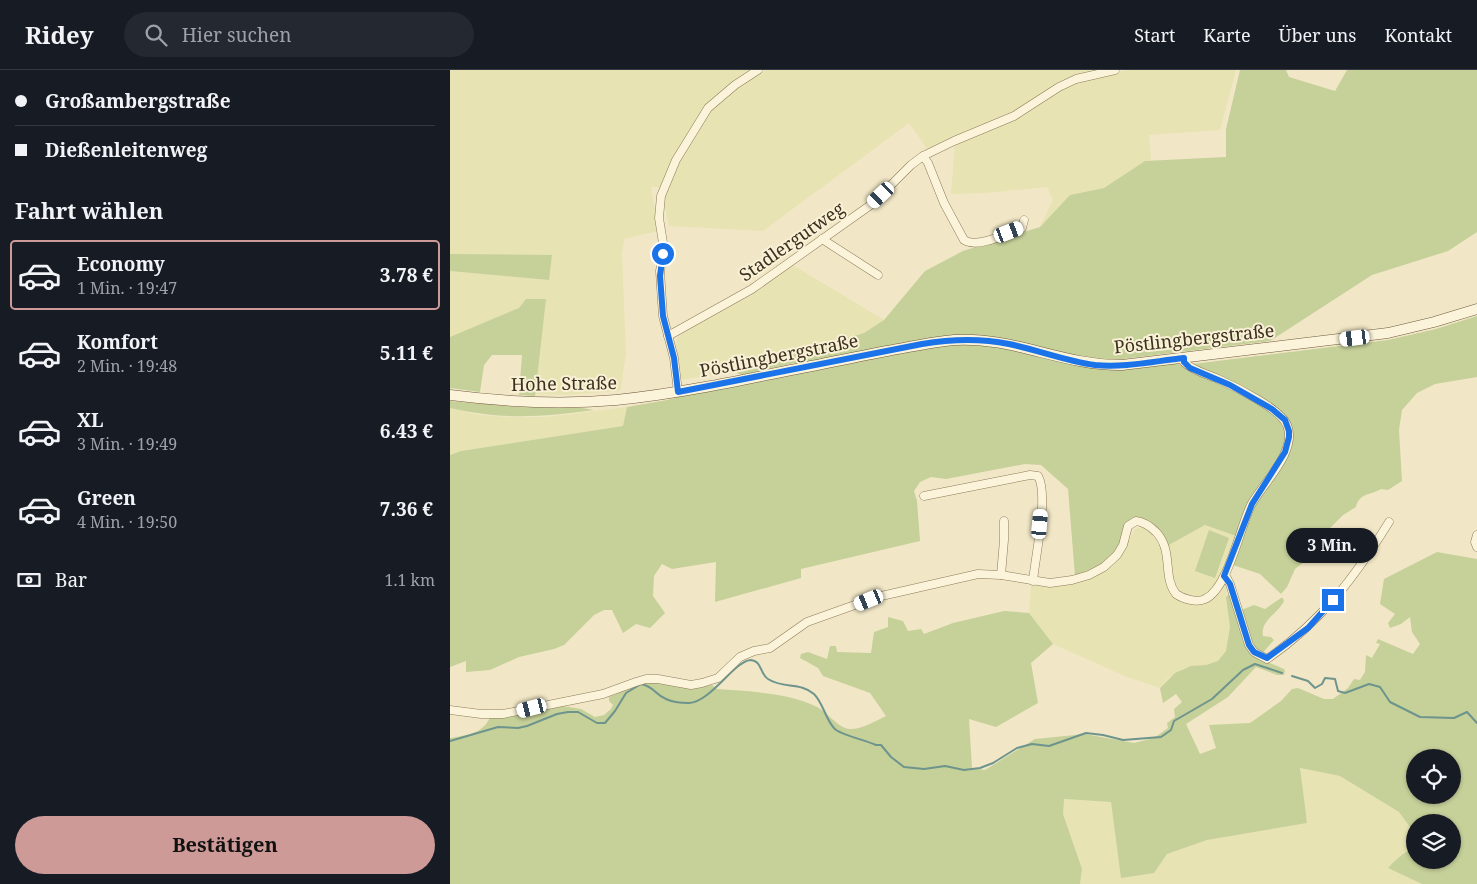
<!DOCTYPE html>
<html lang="de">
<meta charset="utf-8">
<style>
:root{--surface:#171b24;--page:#242831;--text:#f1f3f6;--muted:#9ea1a6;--line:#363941;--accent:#cd9a98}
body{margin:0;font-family:"Noto Serif",serif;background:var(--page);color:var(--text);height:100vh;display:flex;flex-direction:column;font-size:19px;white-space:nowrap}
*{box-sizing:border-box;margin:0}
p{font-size:16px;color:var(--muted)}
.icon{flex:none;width:28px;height:28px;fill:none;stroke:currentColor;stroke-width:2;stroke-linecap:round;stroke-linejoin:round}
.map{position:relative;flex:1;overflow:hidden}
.details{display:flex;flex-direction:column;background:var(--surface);width:450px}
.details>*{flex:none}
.hud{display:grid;align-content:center;height:110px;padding:0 15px;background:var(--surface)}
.buttons{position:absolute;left:956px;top:679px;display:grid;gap:10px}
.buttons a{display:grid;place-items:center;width:55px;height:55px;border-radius:50%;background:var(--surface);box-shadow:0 1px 4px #0004;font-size:25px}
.end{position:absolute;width:22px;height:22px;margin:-11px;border:6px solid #1a73e8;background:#fff;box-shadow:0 0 0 2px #fff}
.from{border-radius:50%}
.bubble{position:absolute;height:35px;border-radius:18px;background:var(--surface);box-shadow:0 1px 4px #0004;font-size:16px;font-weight:700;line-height:35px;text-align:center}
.car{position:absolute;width:15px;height:30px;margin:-15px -8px;border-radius:6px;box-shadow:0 0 4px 1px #0007;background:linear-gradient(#fff 24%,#345 0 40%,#fff 0 76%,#345 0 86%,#fff 0)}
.hud b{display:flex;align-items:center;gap:18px;height:48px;font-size:19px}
.hud b+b{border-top:1px solid var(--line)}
.hud i{width:12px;height:12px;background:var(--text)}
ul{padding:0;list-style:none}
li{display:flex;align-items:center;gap:15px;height:70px;margin:0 10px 8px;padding:0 5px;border:2px solid transparent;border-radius:5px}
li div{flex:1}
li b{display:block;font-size:19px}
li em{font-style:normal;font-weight:700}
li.on{border-color:var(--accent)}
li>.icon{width:45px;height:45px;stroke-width:1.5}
h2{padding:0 15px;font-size:22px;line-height:60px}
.pay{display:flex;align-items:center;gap:12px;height:55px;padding:0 15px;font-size:19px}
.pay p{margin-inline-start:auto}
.button{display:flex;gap:10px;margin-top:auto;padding:10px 15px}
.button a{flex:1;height:58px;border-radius:30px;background:var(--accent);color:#111;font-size:20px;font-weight:700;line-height:58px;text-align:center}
header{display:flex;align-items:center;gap:30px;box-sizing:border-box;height:70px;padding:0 25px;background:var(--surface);border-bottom:1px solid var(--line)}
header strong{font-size:24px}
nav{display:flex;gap:28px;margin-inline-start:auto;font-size:18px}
.search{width:350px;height:45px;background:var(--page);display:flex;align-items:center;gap:12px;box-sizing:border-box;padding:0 18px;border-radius:28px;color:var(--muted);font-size:19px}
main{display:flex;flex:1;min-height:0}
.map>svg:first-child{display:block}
</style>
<header>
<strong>Ridey</strong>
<div class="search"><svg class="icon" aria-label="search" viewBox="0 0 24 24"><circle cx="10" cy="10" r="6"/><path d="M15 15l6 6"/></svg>Hier suchen</div>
<nav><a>Start</a><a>Karte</a><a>Über uns</a><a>Kontakt</a></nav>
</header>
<main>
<section class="details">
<div class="hud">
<b><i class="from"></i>Großambergstraße</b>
<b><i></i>Dießenleitenweg</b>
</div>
<h2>Fahrt wählen</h2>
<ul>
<li class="on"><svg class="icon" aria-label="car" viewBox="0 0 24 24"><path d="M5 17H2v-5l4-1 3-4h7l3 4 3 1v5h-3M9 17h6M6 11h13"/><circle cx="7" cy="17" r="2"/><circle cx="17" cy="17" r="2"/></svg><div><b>Economy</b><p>1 Min. · 19:47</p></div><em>3.78 €</em></li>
<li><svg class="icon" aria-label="car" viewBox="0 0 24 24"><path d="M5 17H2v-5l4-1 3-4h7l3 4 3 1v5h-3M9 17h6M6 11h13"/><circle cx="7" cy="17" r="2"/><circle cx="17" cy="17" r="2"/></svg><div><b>Komfort</b><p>2 Min. · 19:48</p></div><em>5.11 €</em></li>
<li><svg class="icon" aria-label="car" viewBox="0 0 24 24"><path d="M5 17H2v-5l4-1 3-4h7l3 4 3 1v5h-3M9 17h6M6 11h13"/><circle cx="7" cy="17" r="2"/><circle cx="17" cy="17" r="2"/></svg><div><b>XL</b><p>3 Min. · 19:49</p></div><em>6.43 €</em></li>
<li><svg class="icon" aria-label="car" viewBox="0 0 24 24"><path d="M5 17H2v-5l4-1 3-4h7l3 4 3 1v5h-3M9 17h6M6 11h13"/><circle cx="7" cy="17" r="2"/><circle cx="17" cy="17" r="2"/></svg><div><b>Green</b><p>4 Min. · 19:50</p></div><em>7.36 €</em></li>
</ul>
<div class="pay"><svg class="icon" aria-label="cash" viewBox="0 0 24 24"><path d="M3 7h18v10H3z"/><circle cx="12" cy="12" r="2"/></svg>Bar<p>1.1 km</p></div>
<div class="button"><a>Bestätigen</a></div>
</section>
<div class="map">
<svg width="1027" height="814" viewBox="0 0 1027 814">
<rect width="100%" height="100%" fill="#f1e7c6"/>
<g fill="#e7e3b3">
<polygon points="0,0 298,0 300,8 317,0 654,0 629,5 568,42 478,80 459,53 313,161 219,156 211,117 201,117 208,161 174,169 172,184 176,282 171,319 169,321 113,325 85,324 95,229 74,233 69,238 49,248 0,267 0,201 98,210 102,186 0,184"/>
<polygon points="678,0 786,0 770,60 699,65 701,90 695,91 654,118 620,125 590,157 603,130 597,117 536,123 501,124 505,74 632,9"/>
<polygon points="341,194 434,250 414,263 289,299 287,303 268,304 230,310 226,275 227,268 232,262 240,256 297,227"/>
<polygon points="177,337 173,356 11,381 0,385 0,338 23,344 56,347 96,347"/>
<polygon points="755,455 786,466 776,517 780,557 778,574 776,581 768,591 756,595 732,599 717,609 710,618 677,607 603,574 579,543 581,513 653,501 665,493 673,482 685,459 693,457 698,459 709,475 717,476"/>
<polygon points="849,698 890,706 949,742 965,764 965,777 957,780 947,788 938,798 972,814 630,814 632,799 613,744 613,729 661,732 671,807 704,803 717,784 757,770 857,753"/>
</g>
<g fill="#c6d099" fill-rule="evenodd">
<polygon points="790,0 836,0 839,7 885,21 897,0 1027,0 1027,162 998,181 922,205 820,271 672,289 648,289 644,297 726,293 780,318 806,333 828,347 837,361 833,381 786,466 755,455 717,476 689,450 673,466 665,483 656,492 625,506 618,419 591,395 575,394 496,409 481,407 470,412 464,421 467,431 470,471 351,499 351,508 265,532 266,492 222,499 212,494 204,506 203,526 215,543 200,558 186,554 173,563 162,540 154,540 144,545 114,575 104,579 69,587 40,600 16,602 16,591 0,597 0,385 11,381 173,356 177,337 217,330 350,296 345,293 291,305 287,303 289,299 414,263 434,250 475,201 513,181 590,157 620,125 654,118 695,91 776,87 776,59"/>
<polygon points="0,184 102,185 99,210 0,201"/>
<polygon points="76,229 96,229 85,326 69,325 72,285 42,285 34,295 30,322 0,318 0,267 69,238"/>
<path d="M 1027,246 L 1027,307 L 985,314 L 967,323 L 952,340 L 949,360 L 952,411 L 938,420 L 931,419 C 921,425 909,423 906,437 L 893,445 L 880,458 L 864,484 L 845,499 L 837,517 L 831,524 L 810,504 L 783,495 L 796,454 L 805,435 L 835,390 L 837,348 L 743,294 L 938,270 L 986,259 Z"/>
<path d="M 0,331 L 65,337 L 132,338 L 144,340 C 92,347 52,350 0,338 Z"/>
<polygon points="759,460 779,468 765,508 745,501"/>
<path d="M 987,482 L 1027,489 L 1027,814 L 972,814 L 938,798 C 946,789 954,782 965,777 L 965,790 L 1002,790 L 1002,752 L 965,752 L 965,764 L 949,742 L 890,706 L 850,698 L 857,753 L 757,770 L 717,784 L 704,803 L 671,808 L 661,732 L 614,729 L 613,744 L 632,799 L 630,814 L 0,814 L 0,668 C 17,665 33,664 40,647 L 106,635 L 131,639 L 145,647 L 154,645 L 161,639 L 163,635 L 159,631 L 159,627 L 195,612 L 204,612 L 242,618 L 262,615 L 267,619 C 297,621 338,623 365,636 C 377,641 387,658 400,659 C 413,659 425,651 436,646 L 420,623 L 373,606 L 368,598 L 350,588 L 351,584 L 358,582 L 377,589 L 380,576 L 386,576 L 387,582 L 421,583 L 424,562 L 438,557 L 438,547 L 453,551 L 458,561 L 471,559 L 474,564 L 503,553 L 554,541 L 579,543 L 603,574 L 581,593 L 588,633 L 546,657 L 519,649 L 522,698 L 535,700 L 585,669 L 635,664 L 684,673 L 704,668 L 718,658 L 717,653 L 725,647 L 724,639 L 732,632 L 726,624 L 713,633 L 710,618 L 725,603 L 741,596 L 756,595 L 768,591 L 776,581 L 780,557 L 776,527 L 778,525 L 781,526 L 789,541 L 804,535 L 815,539 L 831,528 L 833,528 L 834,531 C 828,544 810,550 813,566 L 821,567 L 824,570 L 808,588 L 834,599 L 835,601 L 834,605 L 827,605 L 806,597 L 778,627 L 736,654 L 750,684 L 766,678 L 759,655 L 800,653 L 831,631 L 842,619 L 848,618 L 874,629 L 883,629 L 898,618 L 904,609 L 910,610 L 915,602 L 916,585 L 922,588 L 930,574 L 926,573 L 928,569 L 963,584 L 970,574 L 962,562 L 960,547 L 951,554 L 940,558 L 938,553 L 945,544 L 930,534 L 934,509 ZM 965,688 L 1002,688 L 1002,725 L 965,725 Z"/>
</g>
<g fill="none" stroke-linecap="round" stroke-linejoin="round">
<g stroke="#6d948d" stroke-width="2">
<polyline points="842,606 858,611 865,618 872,614 875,608 885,609 888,621 895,623 919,614 930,617 940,632 970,647 1004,648 1017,642 1027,653"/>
<path d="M 0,671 L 48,657 L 68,658 L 77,656 L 107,644 L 118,642 L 128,642 L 147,653 L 155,653 L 165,641 L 176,623 L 191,614 C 205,617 204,624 216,629 C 222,632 232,633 239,633 C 261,632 285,590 301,590 C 312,591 310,604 318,609 C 333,619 350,612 364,624 C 374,634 376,652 386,660 C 395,666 415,670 426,675 L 431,675 L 441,687 L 454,697 L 474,699 L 495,696 L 514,700 L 530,698 L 543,693 L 567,678 L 582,674 L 599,676 L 636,663 L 653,665 L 673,670 L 711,667 L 721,660 L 724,651 L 762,629 L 793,600 L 805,594 L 832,603"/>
</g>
<g stroke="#8e7a5a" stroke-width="9">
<g id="minor">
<path d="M 473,86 L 478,93 L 494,133 L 514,170 C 528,179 557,163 572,158 L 574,150"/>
<polyline points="372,169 428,205"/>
<polyline points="218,266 302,219 422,134 461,95 473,86 504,71 564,46 609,17 626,9 665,0"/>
<polyline points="228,322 224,288 213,246 211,217 210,201 214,179 209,148 211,126 226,90 258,38 285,15 308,0"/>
<path d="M 474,426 L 580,405 L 588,406 C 599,425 585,488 583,511"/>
<polyline points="1027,465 1025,472 1027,477"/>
<polyline points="551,505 554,470 554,451"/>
<path d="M 775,505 L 780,514 L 799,575 L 804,582 L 817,589 C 871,552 905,507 939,452"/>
<path d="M 0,640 L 31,644 L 53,644 L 153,624 L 186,612 L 196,609 L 208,609 L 241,615 L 252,613 L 268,608 L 290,587 L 304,581 L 320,578 L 357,552 L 427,527 L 528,504 L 551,505 L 600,513 L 622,510 L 639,505 L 654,497 L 667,485 L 673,475 L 678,456 L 686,451 C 694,452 700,456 706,462 C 724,481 712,506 726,524 C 733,529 747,533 755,529 C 778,519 790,457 801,435 C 813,413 848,381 837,355 C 831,339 784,316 768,309 C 757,304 743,301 734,292 L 733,288"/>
</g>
</g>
<g stroke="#705a3d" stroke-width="11">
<path id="secondary" d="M 0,325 C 55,332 110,335 166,330 C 225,324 283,312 341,300 C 373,294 405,287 437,281 C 460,277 482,272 504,270 C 562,266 614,296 672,295 L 938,263 L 984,252 L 1027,239"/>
</g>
<use href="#minor" stroke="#fbf4da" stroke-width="8"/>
<use href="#secondary" stroke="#fbf4da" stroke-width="10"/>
</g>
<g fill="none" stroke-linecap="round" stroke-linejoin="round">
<path stroke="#1a73e8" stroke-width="6" d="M 213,184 L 210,206 L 213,246 L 224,288 L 228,322 L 472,274 C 501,269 530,268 559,274 C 588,280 616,291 645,295 C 674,298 705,291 734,288 L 734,292 L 740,298 L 780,315 L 822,339 L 835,350 L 839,361 L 839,367 L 835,382 L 802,434 L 774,506 L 780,514 L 799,575 L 804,582 L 817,588 L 858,558 L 883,530"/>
</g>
<g text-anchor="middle" stroke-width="4" stroke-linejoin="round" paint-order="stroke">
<g font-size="18" fill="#3d301f" stroke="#f8f1d6">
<text transform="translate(342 172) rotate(-35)" y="6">Stadlergutweg</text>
<text transform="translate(744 269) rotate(-6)" y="6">Pöstlingbergstraße</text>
<text transform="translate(329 286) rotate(-11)" y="6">Pöstlingbergstraße</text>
<text transform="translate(114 314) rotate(-1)" y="6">Hohe Straße</text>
</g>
</g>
</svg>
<div class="buttons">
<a><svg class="icon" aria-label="locate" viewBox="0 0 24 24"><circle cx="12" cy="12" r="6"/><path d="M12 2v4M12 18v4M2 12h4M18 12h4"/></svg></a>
<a><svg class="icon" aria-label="layers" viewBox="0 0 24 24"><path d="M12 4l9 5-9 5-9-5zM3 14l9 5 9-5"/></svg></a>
</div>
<i class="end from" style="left:213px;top:184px"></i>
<i class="end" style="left:883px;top:530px"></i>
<div class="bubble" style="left:836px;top:458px;width:92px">3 Min.</div>
<i class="car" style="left:431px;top:125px;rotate:227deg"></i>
<i class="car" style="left:559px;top:162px;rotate:69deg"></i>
<i class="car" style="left:905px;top:268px;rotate:263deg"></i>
<i class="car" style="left:590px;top:454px;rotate:5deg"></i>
<i class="car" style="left:419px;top:530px;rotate:248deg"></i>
<i class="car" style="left:82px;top:638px;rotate:256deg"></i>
</div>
</main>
